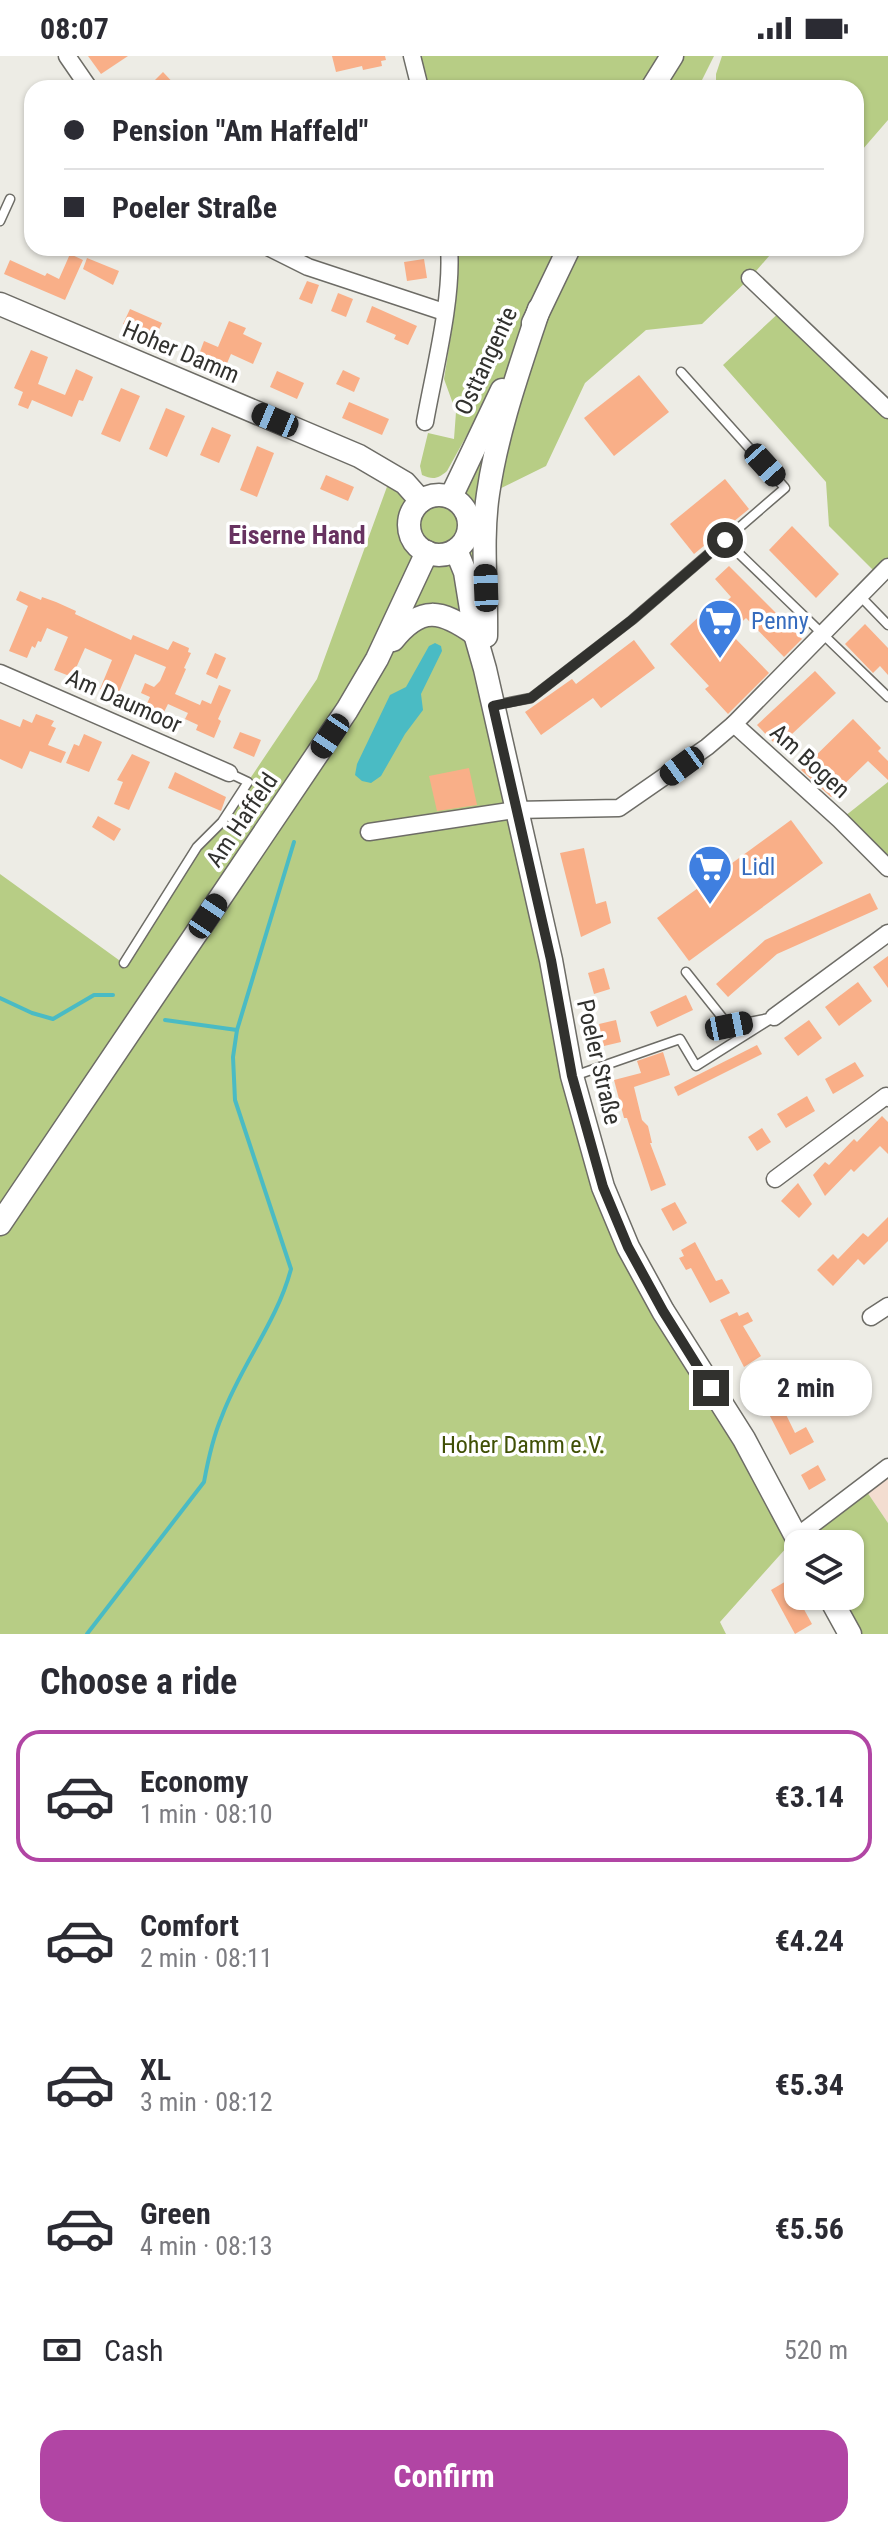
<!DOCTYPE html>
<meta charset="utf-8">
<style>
:root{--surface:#fff;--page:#f2f2f3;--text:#2b2b33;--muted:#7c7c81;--line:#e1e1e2;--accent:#b145a4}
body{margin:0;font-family:"Roboto Condensed",sans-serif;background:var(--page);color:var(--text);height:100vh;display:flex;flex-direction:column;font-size:30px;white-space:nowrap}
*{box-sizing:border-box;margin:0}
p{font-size:26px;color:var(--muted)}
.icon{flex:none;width:44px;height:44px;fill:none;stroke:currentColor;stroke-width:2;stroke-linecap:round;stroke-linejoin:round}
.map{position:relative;height:1578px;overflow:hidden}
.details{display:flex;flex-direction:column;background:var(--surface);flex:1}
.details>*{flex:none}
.top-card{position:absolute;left:24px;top:24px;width:840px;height:176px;border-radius:24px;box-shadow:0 2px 6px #0004;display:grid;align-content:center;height:176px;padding:0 40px;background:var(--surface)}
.tools{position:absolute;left:784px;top:1474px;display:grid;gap:16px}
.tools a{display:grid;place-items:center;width:80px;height:80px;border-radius:16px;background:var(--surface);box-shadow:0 2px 6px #0004;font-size:40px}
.end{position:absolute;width:36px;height:36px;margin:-18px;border:10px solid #31312e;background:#fff;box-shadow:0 0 0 4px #fff}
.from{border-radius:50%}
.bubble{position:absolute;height:56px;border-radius:24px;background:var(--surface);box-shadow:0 2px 6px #0004;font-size:26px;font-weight:700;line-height:56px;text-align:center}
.car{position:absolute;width:24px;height:48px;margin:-24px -12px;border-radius:10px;box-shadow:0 0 6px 2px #0007;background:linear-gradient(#222 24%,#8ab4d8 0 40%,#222 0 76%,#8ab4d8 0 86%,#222 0)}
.top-card b{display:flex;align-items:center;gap:28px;height:76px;font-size:30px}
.top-card b+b{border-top:2px solid var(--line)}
.top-card i{width:20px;height:20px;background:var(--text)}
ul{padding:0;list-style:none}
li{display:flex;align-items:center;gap:24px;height:132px;margin:0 16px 12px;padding:0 24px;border:4px solid transparent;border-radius:24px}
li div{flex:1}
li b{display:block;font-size:30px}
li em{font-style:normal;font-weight:700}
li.current{border-color:var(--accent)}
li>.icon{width:72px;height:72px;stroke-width:1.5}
h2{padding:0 40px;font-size:36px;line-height:96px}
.pay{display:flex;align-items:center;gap:20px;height:88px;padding:0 40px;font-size:30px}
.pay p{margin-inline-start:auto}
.action{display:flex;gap:16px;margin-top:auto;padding:16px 40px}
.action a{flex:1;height:92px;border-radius:24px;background:var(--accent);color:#fff;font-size:32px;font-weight:700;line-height:92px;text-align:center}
.status{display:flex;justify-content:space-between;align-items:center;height:56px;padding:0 40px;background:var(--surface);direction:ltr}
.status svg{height:22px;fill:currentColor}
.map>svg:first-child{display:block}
</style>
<div class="status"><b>08:07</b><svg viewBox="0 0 49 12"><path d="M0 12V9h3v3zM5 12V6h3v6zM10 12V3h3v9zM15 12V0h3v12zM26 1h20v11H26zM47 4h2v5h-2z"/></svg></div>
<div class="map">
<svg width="888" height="1578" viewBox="0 0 888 1578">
<rect width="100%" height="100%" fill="#edece5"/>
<polygon fill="#f3ddd0" points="888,1411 888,1467 863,1430"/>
<g fill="#b7cd85">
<polygon points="419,0 714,0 698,32 426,32"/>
<polygon points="722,0 888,0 888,64 856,101 856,32 716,32 716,18"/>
<path d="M 456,192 L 776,192 L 750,222 L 702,268 L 646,274 L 585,327 L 546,410 L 487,439 L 485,613 L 603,1131 L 796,1480 L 863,1430 L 888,1467 L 888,1578 L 850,1578 L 829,1540 L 850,1540 L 850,1488 L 800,1488 L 796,1481 L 720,1566 L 726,1578 L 0,1578 L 0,818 L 123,907 L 197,791 L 245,730 L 317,623 L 392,417 L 422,438 L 434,434 L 452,438 L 493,332 L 447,415 C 438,423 433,424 422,419 L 420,410 L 428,377 L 454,383 L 456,356 L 444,323 L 454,259 L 458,209 Z"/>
<polygon points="783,253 888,354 888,511 879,520 829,470 826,426 723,309"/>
<polygon points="888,726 888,812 840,764"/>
</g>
<polygon fill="#4abbc4" points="435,587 441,590 442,595 421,638 423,654 405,678 381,720 371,727 362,725 355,719 357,708 390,639 406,631 429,590"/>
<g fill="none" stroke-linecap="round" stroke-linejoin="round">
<g stroke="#4abbc4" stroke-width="4">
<polyline points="0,942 32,957 53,963 94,939 113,939"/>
<polyline points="165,964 237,974"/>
<path d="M 87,1578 L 204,1426 C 208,1404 213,1381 222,1360 C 241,1309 277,1266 291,1213 L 235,1044 L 233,1001 L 237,974 L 294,786"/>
</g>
</g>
<g fill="#f9af88">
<polygon points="88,0 128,0 101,18"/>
<polygon points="332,0 385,0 386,4 381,5 382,10 363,14 362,10 336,16"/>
<polygon points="163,16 178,32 147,32"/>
<polygon points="70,198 83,204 65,244 4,218 10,204 45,220 47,217 59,223"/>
<polygon points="87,202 119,215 113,229 83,213"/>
<polygon points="424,203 427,222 407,225 404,206"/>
<polygon points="307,225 319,229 312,248 299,243"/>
<polygon points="338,237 353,243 346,261 331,255"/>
<polygon points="372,250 417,270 408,289 394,283 396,279 366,266"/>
<polygon points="130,253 162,267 155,282 123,268"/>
<polygon points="229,265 246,272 243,278 262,287 253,308 231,298 225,312 198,301 204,285 218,291"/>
<polygon points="31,294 48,301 38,328 65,339 76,313 93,321 83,345 79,344 72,361 32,344 28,353 18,349 23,336 14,332"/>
<polygon points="343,314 360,322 354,336 336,328"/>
<polygon points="277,315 304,327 297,343 270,331"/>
<polygon points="639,319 669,356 614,400 584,362"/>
<polygon points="121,332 140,340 120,386 101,378"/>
<polygon points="349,346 389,363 382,379 342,362"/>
<polygon points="166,352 185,360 167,401 149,393"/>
<polygon points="212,371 231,379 219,407 200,399"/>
<polygon points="257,390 274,397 257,441 240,434"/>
<polygon points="326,419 354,431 348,445 320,433"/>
<polygon points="725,423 749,453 694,498 670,468"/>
<polygon points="792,470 839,518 816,542 769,494"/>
<polygon points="729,510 802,583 784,601 746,562 730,577 769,617 728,658 705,633 709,630 670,588 707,553 713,559 731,541 715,523"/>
<polygon points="20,535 41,544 42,541 56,546 76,555 75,558 131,584 133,579 168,594 173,585 189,592 188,596 191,597 184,612 186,613 175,638 200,649 202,644 211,648 219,629 231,634 218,663 221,665 214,682 196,674 198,669 185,663 188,657 168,648 162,660 145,652 150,641 141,637 145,627 154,631 160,625 166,611 135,598 117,641 100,633 112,604 85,592 72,621 54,614 68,581 47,572 41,586 38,585 35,592 32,590 27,602 9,595 28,550 16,544"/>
<polygon points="865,568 888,592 888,619 880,610 873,617 845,588"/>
<polygon points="634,584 655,612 601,652 593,642 541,679 525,656 572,623 576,628"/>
<polygon points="215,597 226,602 217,623 206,618"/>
<polygon points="815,615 836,637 778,691 757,669"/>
<polygon points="36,658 54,665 51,670 56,672 48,689 66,696 61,707 30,695 22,713 0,703 0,663 20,671 23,663 32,667"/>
<polygon points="853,663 881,692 878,695 888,705 888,724 868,705 831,741 801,714"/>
<polygon points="240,676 261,684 254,701 233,692"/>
<polygon points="84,678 102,686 89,716 66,707 74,688 79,690"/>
<polygon points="132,698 150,706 129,754 114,748 123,726 117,724"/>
<polygon points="469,712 477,749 437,755 429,720"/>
<polygon points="175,716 226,741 221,755 168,732"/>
<polygon points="98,760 121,773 114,785 92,771"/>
<polygon points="791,764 823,807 689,905 657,862"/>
<polygon points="584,792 596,848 606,845 611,867 581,881 560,797"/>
<polygon points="870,837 878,853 777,898 728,941 716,928 765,884"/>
<polygon points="888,900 888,932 873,911"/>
<polygon points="604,912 610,933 594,938 588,917"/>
<polygon points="858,926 872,945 839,970 825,951"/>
<polygon points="686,939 693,954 657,971 650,956"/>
<polygon points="616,964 621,986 604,990 599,968"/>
<polygon points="809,964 822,982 798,1000 784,982"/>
<polygon points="757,989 762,998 678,1040 674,1031"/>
<polygon points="663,996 670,1019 634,1031 642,1064 648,1070 652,1087 650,1087 666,1129 651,1135 627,1062 624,1062 614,1024 641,1017 637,1005"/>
<polygon points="855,1006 864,1020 833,1038 825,1023"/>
<polygon points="807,1040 815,1055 786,1072 777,1058"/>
<polygon points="882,1060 888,1066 888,1098 880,1090 854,1116 851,1113 825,1140 813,1119 825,1106 829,1109 854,1083 857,1086"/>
<polygon points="762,1072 771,1086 757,1095 748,1081"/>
<polygon points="798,1127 812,1148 799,1162 781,1145"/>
<polygon points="675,1146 687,1167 673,1175 661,1153"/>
<polygon points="888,1161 888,1185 864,1209 858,1203 833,1230 817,1214 833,1198 838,1203 863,1177 868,1181"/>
<polygon points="695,1186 716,1225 722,1223 730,1237 710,1247 691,1212 686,1214 679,1202 684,1200 681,1194"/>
<polygon points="737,1256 739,1260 748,1256 753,1265 743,1270 761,1300 744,1311 720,1264"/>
<polygon points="770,1320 778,1334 775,1336 795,1377 806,1371 814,1386 790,1399 754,1329"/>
<polygon points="818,1409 826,1424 809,1434 801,1419"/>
<polygon points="788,1524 812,1568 795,1578 771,1534"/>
</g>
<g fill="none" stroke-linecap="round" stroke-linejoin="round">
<g stroke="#6d6c66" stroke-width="11">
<g id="lane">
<polyline points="0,165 10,143"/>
<polyline points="725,484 888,641"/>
<polyline points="860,540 888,569"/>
<polyline points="495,649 531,642 632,564 785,432 681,316"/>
<polyline points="124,907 197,791 222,766 248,726 229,717"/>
<polyline points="574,1020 680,983 696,1010 774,961 729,970 686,916"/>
</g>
</g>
<g stroke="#6d6c66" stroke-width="19">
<g id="street">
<polyline points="67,0 89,32"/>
<polyline points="412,0 420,32"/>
<polyline points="270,192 308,211 444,256"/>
<polyline points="750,222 888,354"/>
<path d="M 425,366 C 434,315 453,243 449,192"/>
<polyline points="0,617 229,717"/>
<polyline points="734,668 840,764 888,812"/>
<polyline points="369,776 515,754 619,752 707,691 734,668 888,511"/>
<polyline points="774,961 888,877"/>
<polyline points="775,1123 886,1040 888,1042"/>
<polyline points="871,1261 888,1250"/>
<polyline points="796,1481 888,1411"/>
</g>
</g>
<g stroke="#6d6c66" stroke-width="25">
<g id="secondary">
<polyline points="652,32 672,0"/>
<polyline points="0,248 359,400 405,427 421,445"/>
<polyline points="533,267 569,192"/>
<circle cx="439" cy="469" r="30"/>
<polyline points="451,441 502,334"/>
<polyline points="456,494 465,516 475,578 485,613 551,904 572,1020 603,1131 628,1191 663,1255 744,1383 800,1488"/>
<path d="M 486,580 C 487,533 481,485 488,438 C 497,375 519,314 539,253"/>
<path d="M 393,584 C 421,549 441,554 475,578"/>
<polyline points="0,1168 347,654 377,603 427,496"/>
<polyline points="829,1540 850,1578"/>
</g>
</g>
<use href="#lane" stroke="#fff" stroke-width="8"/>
<use href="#street" stroke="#fff" stroke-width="16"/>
<use href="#secondary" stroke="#fff" stroke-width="22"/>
</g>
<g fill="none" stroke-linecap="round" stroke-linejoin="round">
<polyline stroke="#31312e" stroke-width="10" points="711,1332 663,1255 628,1191 603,1131 572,1020 551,904 493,650 531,642 632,564 725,484"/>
</g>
<defs>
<g id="supermarket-pin" transform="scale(2.3)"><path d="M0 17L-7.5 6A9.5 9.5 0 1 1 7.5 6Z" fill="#3f7fe0" stroke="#fff"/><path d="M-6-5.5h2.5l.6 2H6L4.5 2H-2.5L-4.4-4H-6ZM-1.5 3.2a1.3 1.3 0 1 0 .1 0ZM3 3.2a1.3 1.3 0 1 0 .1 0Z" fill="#fff"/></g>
</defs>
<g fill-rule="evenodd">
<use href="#supermarket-pin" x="720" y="565"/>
<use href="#supermarket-pin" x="710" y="811"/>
</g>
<g text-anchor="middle" stroke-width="7" stroke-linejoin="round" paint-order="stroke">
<g font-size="24" fill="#31312e" stroke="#fff">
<text transform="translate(181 296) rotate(23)" y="8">Hoher Damm</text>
<text transform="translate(486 305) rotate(-65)" y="8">Osttangente</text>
<text transform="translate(124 645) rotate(24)" y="8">Am Daumoor</text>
<text transform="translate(810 705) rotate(42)" y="8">Am Bogen</text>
<text transform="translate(242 764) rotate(-56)" y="8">Am Haffeld</text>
<text transform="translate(599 1006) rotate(77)" y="8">Poeler Straße</text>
</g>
<g font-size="24" fill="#366cbe" stroke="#fff" text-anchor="start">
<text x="751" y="573">Penny</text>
<text x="741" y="819">Lidl</text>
</g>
<g font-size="24" fill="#405006" stroke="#fff">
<text x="523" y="1397">Hoher Damm e.V.</text>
</g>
<g font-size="26" font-weight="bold" fill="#673260" stroke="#fff">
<text x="297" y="488">Eiserne Hand</text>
</g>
</g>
</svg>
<div class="tools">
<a><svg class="icon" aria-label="layers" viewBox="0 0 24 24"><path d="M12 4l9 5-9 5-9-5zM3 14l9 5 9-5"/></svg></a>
</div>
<i class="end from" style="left:725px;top:484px"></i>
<i class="end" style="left:711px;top:1332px"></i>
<div class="bubble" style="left:740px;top:1304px;width:132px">2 min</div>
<i class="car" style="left:275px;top:364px;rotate:293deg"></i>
<i class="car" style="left:765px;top:409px;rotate:138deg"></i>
<i class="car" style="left:486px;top:532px;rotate:358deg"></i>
<i class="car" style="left:330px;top:680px;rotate:214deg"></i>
<i class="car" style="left:682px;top:710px;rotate:234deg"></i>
<i class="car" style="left:208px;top:860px;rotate:34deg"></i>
<i class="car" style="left:729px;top:970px;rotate:79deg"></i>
<div class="top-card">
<b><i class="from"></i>Pension &quot;Am Haffeld&quot;</b>
<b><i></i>Poeler Straße</b>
</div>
</div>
<section class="details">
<h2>Choose a ride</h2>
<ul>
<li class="current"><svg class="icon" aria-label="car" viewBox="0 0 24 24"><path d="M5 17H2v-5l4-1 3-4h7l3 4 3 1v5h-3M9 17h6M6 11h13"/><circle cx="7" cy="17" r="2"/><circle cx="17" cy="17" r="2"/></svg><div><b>Economy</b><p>1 min · 08:10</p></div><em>€3.14</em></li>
<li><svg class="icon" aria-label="car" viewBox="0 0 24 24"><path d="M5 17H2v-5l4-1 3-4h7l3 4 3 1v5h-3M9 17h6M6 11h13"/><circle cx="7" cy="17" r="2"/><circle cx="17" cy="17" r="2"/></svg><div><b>Comfort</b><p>2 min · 08:11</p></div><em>€4.24</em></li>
<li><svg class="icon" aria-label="car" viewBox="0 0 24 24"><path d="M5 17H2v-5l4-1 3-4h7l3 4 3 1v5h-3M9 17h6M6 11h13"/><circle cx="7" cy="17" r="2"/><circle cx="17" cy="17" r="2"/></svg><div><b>XL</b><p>3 min · 08:12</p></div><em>€5.34</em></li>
<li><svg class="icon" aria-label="car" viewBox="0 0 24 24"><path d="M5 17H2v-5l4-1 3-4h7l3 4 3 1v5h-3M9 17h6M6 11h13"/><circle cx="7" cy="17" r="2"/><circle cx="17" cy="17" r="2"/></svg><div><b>Green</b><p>4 min · 08:13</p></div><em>€5.56</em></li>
</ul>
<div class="pay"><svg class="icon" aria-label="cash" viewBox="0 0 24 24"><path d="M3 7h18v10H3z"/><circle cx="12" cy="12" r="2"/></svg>Cash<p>520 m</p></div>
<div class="action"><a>Confirm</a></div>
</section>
